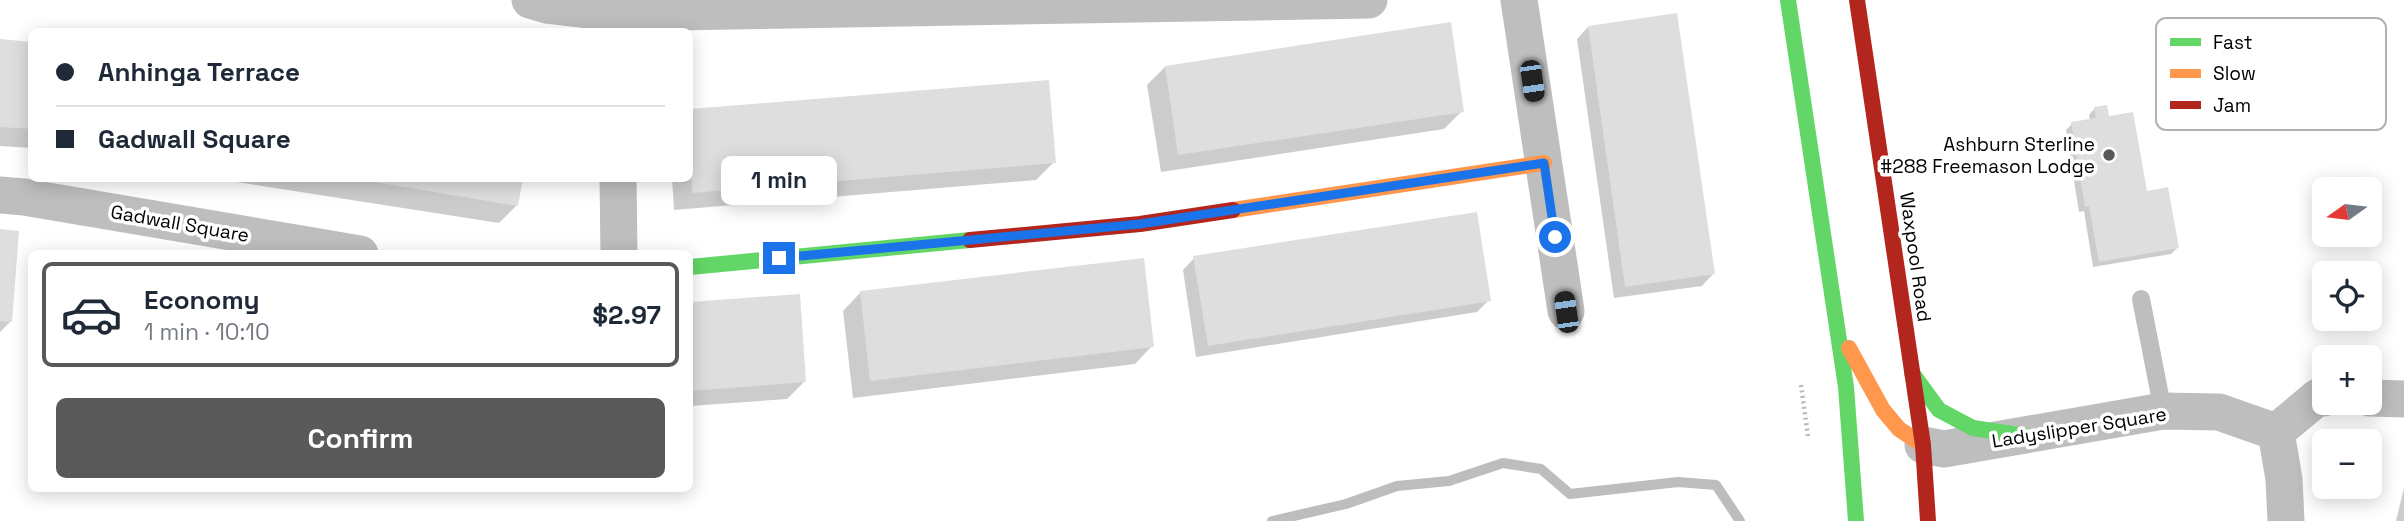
<!DOCTYPE html>
<meta charset="utf-8">
<style>
:root{--surface:#fff;--page:#f6f6f7;--text:#1f2937;--muted:#747a83;--line:#e0e1e3;--accent:#595959}
body{margin:0;font-family:"Space Grotesk",sans-serif;background:var(--page);color:var(--text);height:100vh;display:flex;flex-direction:column;font-size:26px;white-space:nowrap}
*{box-sizing:border-box;margin:0}
p{font-size:23px;color:var(--muted)}
.icon{flex:none;width:38px;height:38px;fill:none;stroke:currentColor;stroke-width:2;stroke-linecap:round;stroke-linejoin:round}
.map{position:relative;flex:1;overflow:hidden}
.side{position:absolute;left:28px;top:250px;width:665px;height:242px;display:flex;flex-direction:column;background:var(--surface);border-radius:10px;box-shadow:0 4px 18px #0003}
.side>*{flex:none}
.hud{position:absolute;left:28px;top:28px;width:665px;height:154px;border-radius:10px;box-shadow:0 4px 18px #0003;display:grid;align-content:center;height:154px;padding:0 28px;background:var(--surface)}
.needle{width:46px;rotate:256deg}
.fabs{position:absolute;left:2312px;top:177px;display:grid;gap:14px}
.fabs a{display:grid;place-items:center;width:70px;height:70px;border-radius:10px;background:var(--surface);box-shadow:0 4px 18px #0003;font-size:35px}
.end{position:absolute;width:32px;height:32px;margin:-16px;border:9px solid #1a73e8;background:#fff;box-shadow:0 0 0 4px #fff}
.from{border-radius:50%}
.bubble{position:absolute;height:49px;border-radius:10px;background:var(--surface);box-shadow:0 4px 18px #0003;font-size:23px;font-weight:800;line-height:49px;text-align:center}
.car{position:absolute;width:21px;height:42px;margin:-21px -10px;border-radius:9px;box-shadow:0 0 5px 2px #0007;background:linear-gradient(#222 24%,#8ab4d8 0 40%,#222 0 76%,#8ab4d8 0 86%,#222 0)}
.hud b{display:flex;align-items:center;gap:24px;height:66px;font-size:26px}
.hud b+b{border-top:2px solid var(--line)}
.hud i{width:18px;height:18px;background:var(--text)}
ul{padding:12px 0 0;list-style:none}
li{display:flex;align-items:center;gap:21px;height:105px;margin:0 14px 10px;padding:0 14px;border:4px solid transparent;border-radius:10px}
li div{flex:1}
li b{display:block;font-size:26px}
li em{font-style:normal;font-weight:800}
li.current{border-color:var(--accent)}
li>.icon{width:63px;height:63px;stroke-width:1.5}
.action{display:flex;gap:14px;margin-top:auto;padding:14px 28px}
.action a{flex:1;height:80px;border-radius:10px;background:var(--accent);color:#fff;font-size:28px;font-weight:800;line-height:80px;text-align:center}
.map>svg:first-child{display:block}
</style>
<div class="map">
<svg width="2404" height="521" viewBox="0 0 2404 521">
<rect width="100%" height="100%" fill="#fff"/>
<g fill="#0003">
<polygon points="1588,27 1713,274 1702,286 1614,298 1577,39"/>
<polygon points="0,41 32,43 32,148 0,146"/>
<polygon points="1165,67 1462,111 1444,129 1161,172 1147,85"/>
<polygon points="1048,82 1054,162 1036,180 674,210 672,178 690,178 690,111"/>
<polygon points="2095,108 2108,118 2177,248 2171,254 2093,267 2084,211 2079,212 2066,130 2072,124 2090,121 2089,115"/>
<polygon points="521,178 517,205 499,223 218,179"/>
<polygon points="0,231 10,322 0,332"/>
<polygon points="1194,258 1489,300 1477,312 1196,357 1183,270"/>
<polygon points="860,293 1152,346 1135,364 853,398 843,311"/>
<polygon points="798,296 805,381 787,399 690,406 690,303"/>
<polygon points="2404,488 2404,521 2396,521"/>
</g>
<g fill="none" stroke-linecap="round" stroke-linejoin="round">
<polyline stroke="#bdbdbd" stroke-width="10" points="1272,521 1346,504 1397,486 1449,481 1503,463 1541,469 1570,494 1678,482 1716,485 1740,521"/>
</g>
<g fill="#dedede">
<polygon points="1677,13 1715,274 1625,287 1588,26"/>
<polygon points="1451,22 1464,112 1178,155 1165,66"/>
<polygon points="0,39 32,42 32,129 0,127"/>
<polygon points="1049,80 1056,163 692,193 690,109"/>
<polygon points="2107,105 2109,116 2133,112 2147,191 2168,187 2179,248 2099,262 2089,206 2085,207 2071,122 2096,118 2094,107"/>
<polygon points="351,178 523,178 518,206"/>
<polygon points="1477,212 1491,301 1208,346 1193,256"/>
<polygon points="0,229 19,231 12,322 0,321"/>
<polygon points="1144,258 1154,347 870,381 860,291"/>
<polygon points="800,294 806,382 690,391 690,302"/>
</g>
<g fill="none" stroke-linecap="round" stroke-linejoin="round">
<polyline stroke="#b9b9b9" stroke-width="4.5" stroke-dasharray="2 3.5" stroke-linecap="butt" points="1801,385 1808,436"/>
<polyline stroke="#bebebe" stroke-width="18" points="2141,299 2163,411"/>
<g stroke="#bebebe" stroke-width="37">
<polyline points="530,0 547,5 616,13 1369,0"/>
<polyline points="1519,0 1566,311"/>
<polyline points="618,178 619,254"/>
<polyline points="0,195 24,197 360,254"/>
<polyline points="2370,398 2404,399"/>
<polyline points="2276,432 2284,479 2286,521"/>
<polyline points="1923,445 1944,449 2163,411 2219,412 2276,432 2318,397 2324,398"/>
</g>
<g stroke="#63d668" stroke-width="16">
<polyline points="1788,0 1846,387 1856,521"/>
<polyline points="690,267 970,240"/>
<polyline points="1912,373 1939,410 1973,428 2025,436"/>
</g>
<g stroke="#ff974d" stroke-width="16">
<polyline points="1233,210 1544,163"/>
<polyline points="1849,348 1883,410 1899,429 1923,445"/>
</g>
<g stroke="#b3261e" stroke-width="16">
<polyline points="1857,0 1923,445 1928,521"/>
<polyline points="970,240 1140,224 1233,210"/>
</g>
</g>
<g fill="none" stroke-linecap="round" stroke-linejoin="round">
<polyline stroke="#1a73e8" stroke-width="9" points="779,258 1140,224 1544,163 1555,237"/>
</g>
<circle fill="#595959" stroke="#fff" stroke-width="2.5" cx="2109" cy="155" r="7"/>
<g text-anchor="middle" stroke-width="7" stroke-linejoin="round" paint-order="stroke">
<g font-size="19" fill="#000" stroke="#fff" text-anchor="end">
<text x="2095" y="151">Ashburn Sterline<tspan x="2095" dy="22">#288 Freemason Lodge</tspan></text>
</g>
<g font-size="19" fill="#000" stroke="#fff">
<text transform="translate(180 223) rotate(10)" y="7">Gadwall Square</text>
<text transform="translate(1916 257) rotate(82)" y="7">Waxpool Road</text>
<text transform="translate(2079 427) rotate(-9)" y="7">Ladyslipper Square</text>
</g>
</g>
<rect x="2156" y="18" width="230" height="112" rx="10" fill="#fff" stroke="#b2b2b2" stroke-width="2"/>
<rect x="2170" y="38" width="31" height="8" fill="#63d668"/>
<rect x="2170" y="69" width="31" height="9" fill="#ff974d"/>
<rect x="2170" y="101" width="31" height="8" fill="#b3261e"/>
<g font-size="19" fill="#000">
<text x="2213" y="49">Fast</text>
<text x="2213" y="80">Slow</text>
<text x="2213" y="112">Jam</text>
</g>
</svg>
<div class="fabs">
<a><svg class="needle" viewBox="-14 -14 28 28"><path d="M0-13l5 13h-10z" fill="#e53935"/><path d="M0 13l5-13h-10z" fill="#747a83"/></svg></a>
<a><svg class="icon" aria-label="locate" viewBox="0 0 24 24"><circle cx="12" cy="12" r="6"/><path d="M12 2v4M12 18v4M2 12h4M18 12h4"/></svg></a>
<a>+</a>
<a>−</a>
</div>
<i class="end from" style="left:1555px;top:237px"></i>
<i class="end" style="left:779px;top:258px"></i>
<div class="bubble" style="left:721px;top:156px;width:116px">1 min</div>
<i class="car" style="left:1532px;top:81px;rotate:172deg"></i>
<i class="car" style="left:1566px;top:312px;rotate:352deg"></i>
<div class="hud">
<b><i class="from"></i>Anhinga Terrace</b>
<b><i></i>Gadwall Square</b>
</div>
<section class="side">
<ul>
<li class="current"><svg class="icon" aria-label="car" viewBox="0 0 24 24"><path d="M5 17H2v-5l4-1 3-4h7l3 4 3 1v5h-3M9 17h6M6 11h13"/><circle cx="7" cy="17" r="2"/><circle cx="17" cy="17" r="2"/></svg><div><b>Economy</b><p>1 min · 10:10</p></div><em>$2.97</em></li>
</ul>
<div class="action"><a>Confirm</a></div>
</section>
</div>
